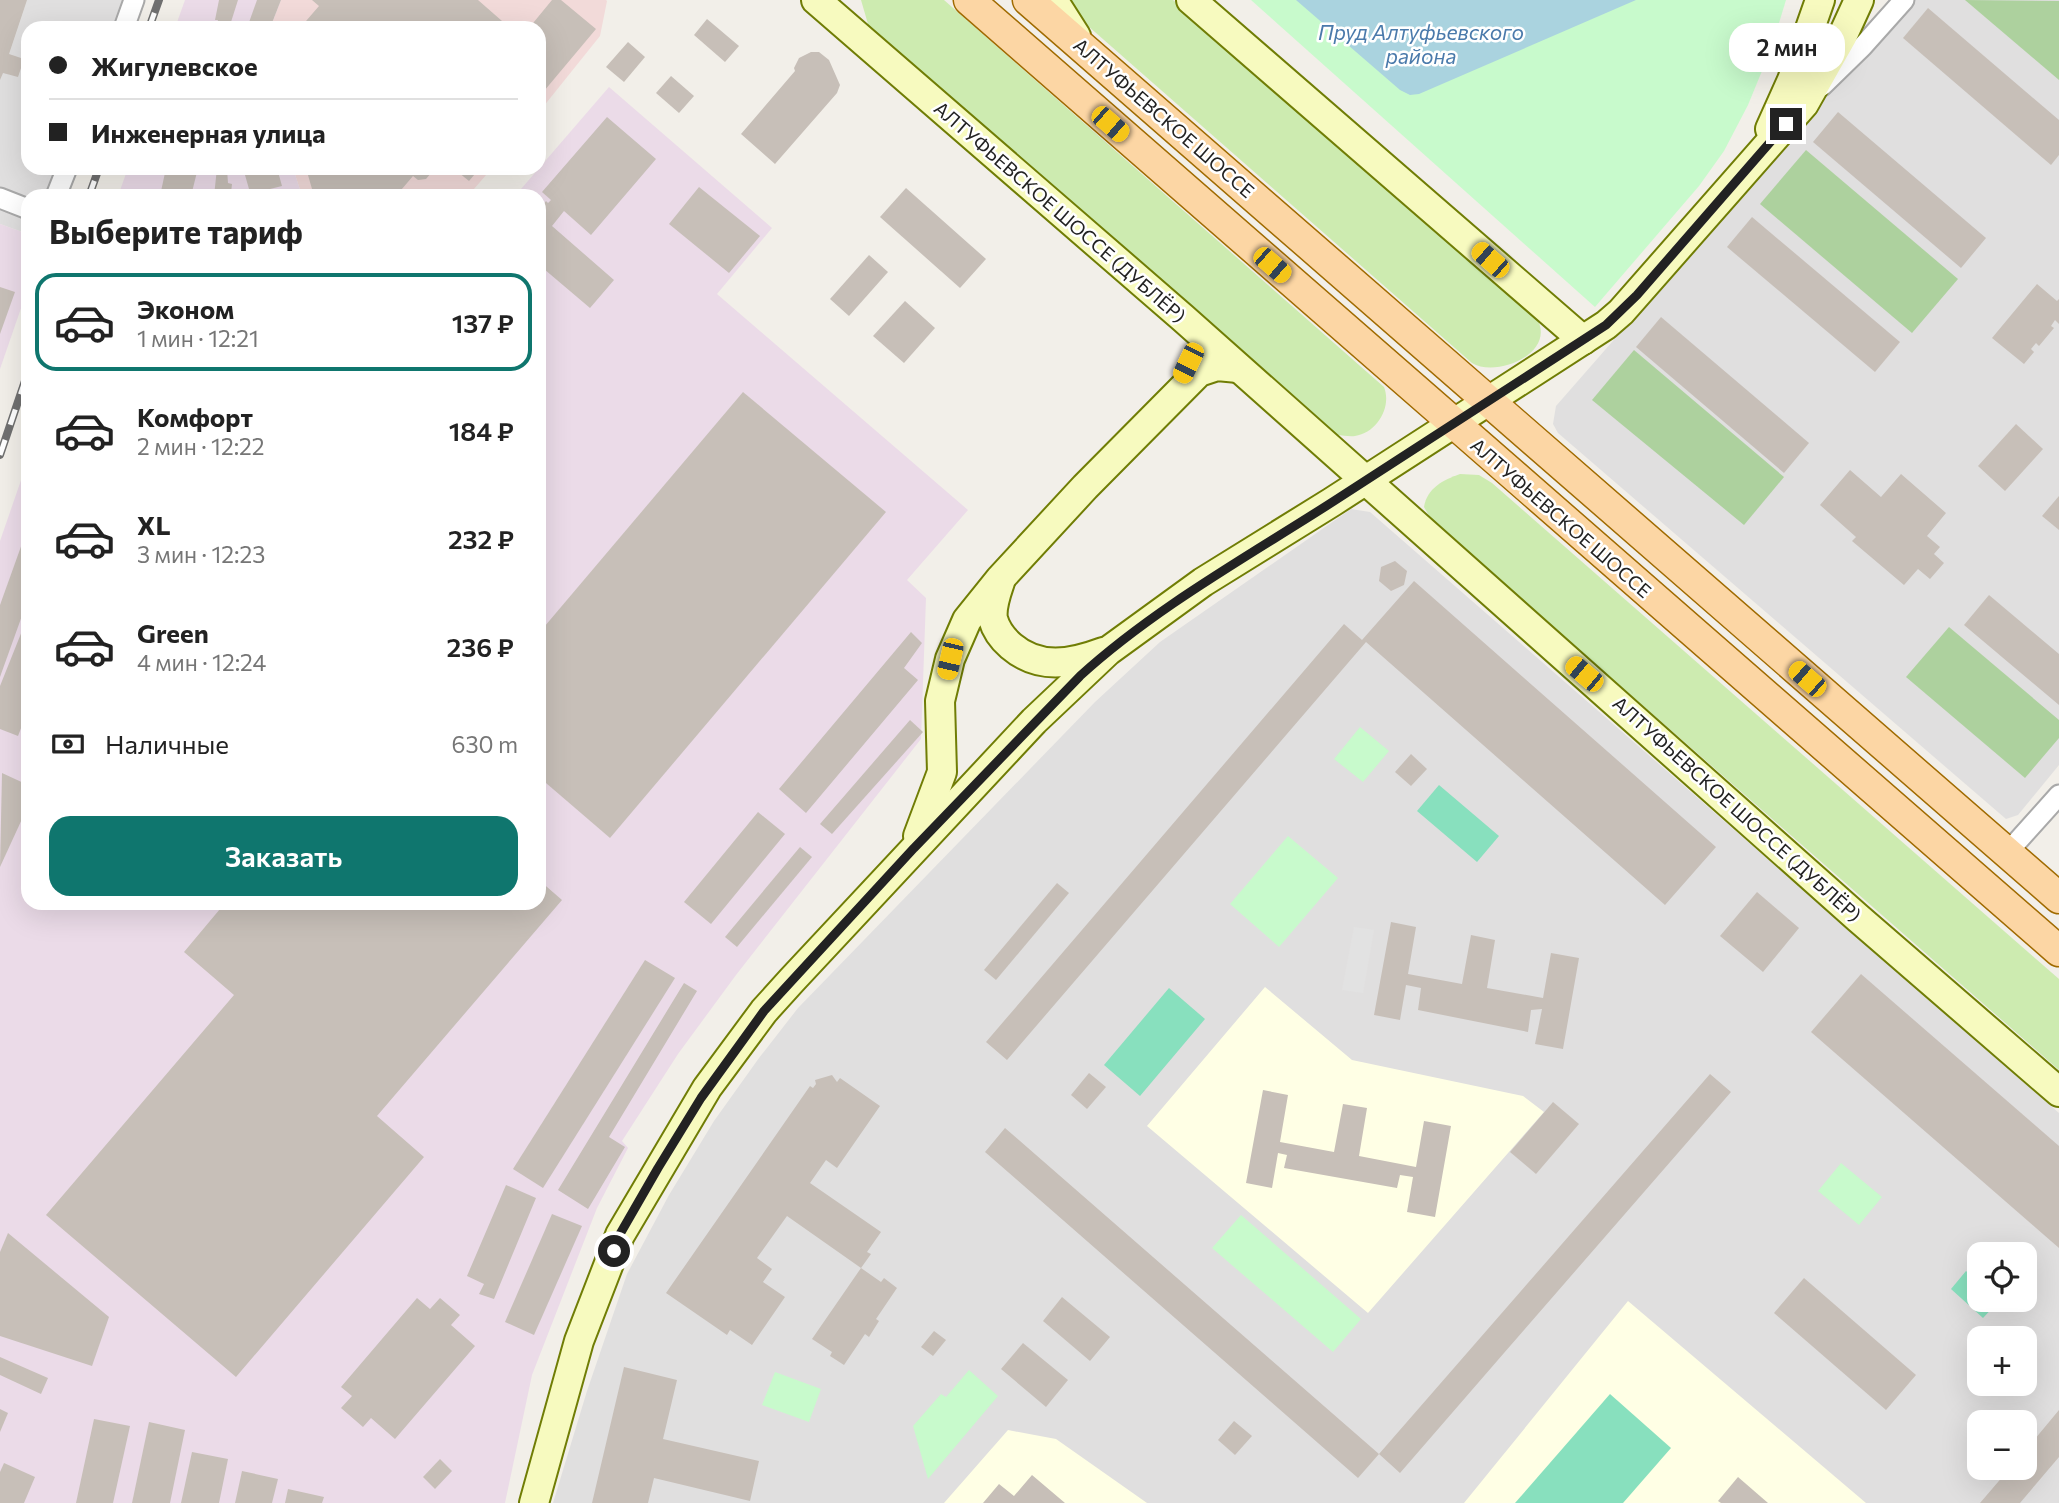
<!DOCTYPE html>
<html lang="ru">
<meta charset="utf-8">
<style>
:root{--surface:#fff;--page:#f6f6f6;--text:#222;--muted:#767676;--line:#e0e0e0;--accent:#0f766e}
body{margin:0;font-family:Commissioner,sans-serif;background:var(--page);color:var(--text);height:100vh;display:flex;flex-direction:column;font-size:26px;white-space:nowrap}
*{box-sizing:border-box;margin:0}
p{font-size:23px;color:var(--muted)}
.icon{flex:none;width:38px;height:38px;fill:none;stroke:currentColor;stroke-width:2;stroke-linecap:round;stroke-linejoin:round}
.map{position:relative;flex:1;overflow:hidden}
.drawer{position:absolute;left:21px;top:189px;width:525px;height:721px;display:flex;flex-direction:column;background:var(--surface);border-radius:21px;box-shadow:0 7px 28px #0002}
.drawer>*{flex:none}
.hud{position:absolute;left:21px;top:21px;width:525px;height:154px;border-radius:21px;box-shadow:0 7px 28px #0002;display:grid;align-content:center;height:154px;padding:0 28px;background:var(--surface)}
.tools{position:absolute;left:1967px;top:1242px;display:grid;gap:14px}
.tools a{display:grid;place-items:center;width:70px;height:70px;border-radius:14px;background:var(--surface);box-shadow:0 7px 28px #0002;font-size:35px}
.end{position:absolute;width:32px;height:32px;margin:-16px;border:9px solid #222;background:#fff;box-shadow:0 0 0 4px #fff}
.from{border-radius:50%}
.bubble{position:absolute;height:49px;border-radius:21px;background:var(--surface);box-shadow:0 7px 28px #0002;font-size:23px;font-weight:600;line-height:49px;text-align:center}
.car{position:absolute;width:21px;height:42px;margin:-21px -10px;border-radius:9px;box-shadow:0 0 5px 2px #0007;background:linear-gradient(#f5c518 24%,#345 0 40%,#f5c518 0 76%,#345 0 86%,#f5c518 0)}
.hud b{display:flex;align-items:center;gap:24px;height:66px;font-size:26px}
.hud b+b{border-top:2px solid var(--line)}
.hud i{width:18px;height:18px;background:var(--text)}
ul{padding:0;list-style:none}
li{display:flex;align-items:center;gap:21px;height:98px;margin:0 14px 10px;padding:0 14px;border:4px solid transparent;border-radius:21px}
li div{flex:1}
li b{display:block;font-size:26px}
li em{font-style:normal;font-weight:600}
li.selected{border-color:var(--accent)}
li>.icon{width:63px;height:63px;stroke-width:1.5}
h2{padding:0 28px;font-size:32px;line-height:84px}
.pay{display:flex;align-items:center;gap:18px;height:77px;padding:0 28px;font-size:26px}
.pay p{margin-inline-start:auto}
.action{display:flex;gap:14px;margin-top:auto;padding:14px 28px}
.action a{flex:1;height:80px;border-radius:21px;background:var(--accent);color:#fff;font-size:28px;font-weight:600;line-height:80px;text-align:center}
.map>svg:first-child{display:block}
</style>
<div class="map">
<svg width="2059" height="1503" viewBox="0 0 2059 1503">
<rect width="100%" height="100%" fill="#f2efe9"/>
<g fill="#e0dfdf" fill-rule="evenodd">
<polygon points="0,0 140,0 129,28 28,28 28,168 73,168 62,196 28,196 28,234 0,224"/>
<polygon points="1911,0 2059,0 2059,765 2018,815 2006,819 1558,433 1553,424 1556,406"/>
<path d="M 1351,509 L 1370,512 L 2059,1113 L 2059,1503 L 553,1503 L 587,1391 L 627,1274 L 669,1195 L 714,1121 L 759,1058 L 798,1008 L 1095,702 L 1160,642 ZM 1979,1255 L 2025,1255 L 2025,1300 L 1979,1300 ZM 1979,1339 L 2025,1339 L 2025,1384 L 1979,1384 ZM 1979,1423 L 2025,1423 L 2025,1468 L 1979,1468 Z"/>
</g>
<g fill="#f2dad9">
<polygon points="281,0 606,0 607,1 600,36 539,112 539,28 270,28"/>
<polygon points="293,168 492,168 468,196 302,196"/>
</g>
<g fill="#ebdbe8">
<polygon points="185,0 281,0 270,28 175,28"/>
<polygon points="609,87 772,228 717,294 968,510 907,580 926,598 921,739 736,975 678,1054 622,1141 628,1148 597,1208 532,1375 505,1503 0,1503 0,541 28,460 28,903 539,903 539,196 515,196"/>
<polygon points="128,168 293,168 302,196 118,196"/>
<polygon points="0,224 28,234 28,288 0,369"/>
</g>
<g fill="#ffffe5">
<polygon points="1265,987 1352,1060 1523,1096 1544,1112 1368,1313 1147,1126"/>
<polygon points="1628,1301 1866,1503 1464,1503"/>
<polygon points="1008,1430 1056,1439 1147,1503 944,1503"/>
</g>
<g fill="#cdebb0">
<path d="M 861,0 L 944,0 L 1384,387 C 1392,407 1377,433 1355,436 C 1349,437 1343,435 1337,435 L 870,31 Z"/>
<path d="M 1062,0 L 1173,0 L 1525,303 C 1531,310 1538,317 1540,326 C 1548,357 1494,377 1472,363 L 1071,11 Z"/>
<path d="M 1460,474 L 1479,475 L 1492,483 L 2059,979 L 2059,1070 L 1432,521 L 1424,507 C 1427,488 1443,480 1460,474 Z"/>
</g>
<g fill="#add19e">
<polygon points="1965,0 2059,1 2059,80"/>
<polygon points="1806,150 1958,279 1912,333 1760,204"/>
<polygon points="1634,350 1784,477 1744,525 1592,400"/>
<polygon points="1949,627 2059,720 2059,738 2025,778 1906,677"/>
</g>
<g fill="#c8facc">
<polygon points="1251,0 1786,0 1771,49 1748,105 1724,151 1699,186 1595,307"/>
<polygon points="1360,727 1389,751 1363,782 1334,759"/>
<polygon points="1288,836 1338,878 1279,947 1230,904"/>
<polygon points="1841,1163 1882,1197 1859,1225 1818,1191"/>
<polygon points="1241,1215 1361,1319 1333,1352 1212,1248"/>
<polygon points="969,1370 998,1396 928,1479 913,1426 941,1394 946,1397"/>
<polygon points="775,1372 821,1389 809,1422 762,1405"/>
</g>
<g fill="#88e0be">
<polygon points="1439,785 1499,836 1477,862 1417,811"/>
<polygon points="1169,988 1205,1019 1140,1096 1104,1065"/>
<polygon points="1966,1271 1979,1283 1979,1300 1999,1301 1983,1318 1951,1289"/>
<polygon points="1610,1394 1671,1448 1623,1503 1515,1503"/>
</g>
<polygon fill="#e2e2e2" points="1354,927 1374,930 1363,993 1342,990"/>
<polygon fill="#aad3df" points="1296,0 1636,0 1419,94 1410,95 1400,90"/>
<g fill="#c7bfb8">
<polygon points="0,0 27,0 9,54 24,59 18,77 3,73 0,80"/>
<polygon points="219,0 238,0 231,22 227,22 226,25 217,23 218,20 215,20"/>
<polygon points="257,0 281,0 270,28 247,28"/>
<polygon points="312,0 478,0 502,21 496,28 300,28 319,6"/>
<polygon points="552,0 561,0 596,29 539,97 539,28 529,28"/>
<polygon points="1928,8 2059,120 2059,155 2051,165 1903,38"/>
<polygon points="707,19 739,46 725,62 694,35"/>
<polygon points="628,42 645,57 624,82 606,67"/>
<polygon points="811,52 819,52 829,60 840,85 837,93 775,164 741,134 795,71 794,68 799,58"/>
<polygon points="671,76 694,96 679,113 656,93"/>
<polygon points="1838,112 1986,238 1961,268 1813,142"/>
<polygon points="607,117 656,159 591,235 564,211 552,226 614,280 590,308 544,269 539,275 539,210 546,201 548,203 551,200 542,192"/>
<polygon points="166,168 198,168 191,196 160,196"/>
<polygon points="217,168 227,169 228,183 232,184 231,193 238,194 237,196 214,196"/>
<polygon points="243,168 277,168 282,186 266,190 267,196 251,196"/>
<polygon points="306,168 432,168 431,173 426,179 418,180 413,176 396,196 314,196"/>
<polygon points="453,168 480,168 469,181"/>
<polygon points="699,187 760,236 729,273 669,224"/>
<polygon points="906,188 986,259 960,288 880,217"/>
<polygon points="1752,217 1900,342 1875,372 1727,247"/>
<polygon points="869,255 888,272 849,316 830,299"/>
<polygon points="2037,284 2057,301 2059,299 2059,324 2055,320 2051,326 2054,328 2039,346 2036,343 2031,349 2034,352 2024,364 1992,338"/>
<polygon points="0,287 15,292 0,334"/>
<polygon points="905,301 935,328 904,363 873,336"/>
<polygon points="1661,317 1809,443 1784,473 1636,347"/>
<polygon points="743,392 886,512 610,838 539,777 539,633"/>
<polygon points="2016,424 2043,449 2005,491 1978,466"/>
<polygon points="1850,470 1881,497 1901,474 1946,513 1927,536 1940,547 1934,554 1944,563 1930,579 1918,569 1904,585 1852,541 1856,537 1820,505"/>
<polygon points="2059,496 2059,530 2042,516"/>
<polygon points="28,527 28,599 0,677 0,605"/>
<polygon points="1395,561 1407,571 1404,585 1391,591 1379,581 1381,567"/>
<polygon points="1414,581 1716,847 1665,905 1366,642 1007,1060 986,1042 1344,624 1362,640"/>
<polygon points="1989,595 2059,654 2059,705 1964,625"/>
<polygon points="28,616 28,710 18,736 0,729 0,686"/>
<polygon points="911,632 922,643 904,668 918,680 806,813 779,789"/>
<polygon points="910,720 923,732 832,834 820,824"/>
<polygon points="1411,754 1427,769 1411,786 1395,772"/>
<polygon points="2,773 28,785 28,806 0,867"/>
<polygon points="758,812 785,834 711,924 684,902"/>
<polygon points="800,847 812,857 737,947 725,937"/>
<polygon points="539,880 562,900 377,1116 424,1157 236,1377 46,1215 234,995 184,952 225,903 539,903"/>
<polygon points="1057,883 1069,893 996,980 984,970"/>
<polygon points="1757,892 1799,928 1763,972 1720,936"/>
<polygon points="1391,922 1416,927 1408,974 1462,984 1471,935 1495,940 1487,988 1543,998 1551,953 1579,958 1563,1049 1535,1044 1542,1009 1531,1010 1528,1032 1418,1010 1421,988 1406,985 1400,1020 1374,1015"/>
<polygon points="645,960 675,978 543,1188 513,1169"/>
<polygon points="1861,974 2059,1146 2059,1248 1811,1032"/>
<polygon points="684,983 697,991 609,1137 625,1147 588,1209 558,1190"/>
<polygon points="1089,1073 1106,1087 1087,1109 1071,1095"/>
<polygon points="1710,1074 1731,1092 1504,1353 1400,1473 1379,1454 1358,1478 985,1152 1005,1128 1379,1454"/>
<polygon points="832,1075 837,1082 840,1078 880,1106 837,1168 826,1160 810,1183 881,1232 867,1252 871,1254 861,1268 881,1282 884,1278 897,1288 876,1319 879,1321 869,1337 865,1334 844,1365 830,1356 832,1352 812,1339 861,1268 787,1216 757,1258 772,1269 763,1282 785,1297 752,1345 730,1330 727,1335 666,1293 810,1086 813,1088 816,1084 815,1080"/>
<polygon points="1263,1090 1288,1095 1280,1142 1334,1152 1343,1104 1367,1108 1359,1156 1416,1167 1424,1121 1451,1126 1435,1217 1407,1212 1413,1177 1400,1175 1397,1188 1284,1168 1287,1155 1278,1153 1272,1188 1246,1183"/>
<polygon points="1553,1102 1579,1124 1536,1174 1510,1152"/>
<polygon points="506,1185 536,1198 494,1299 479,1294 484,1284 467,1276"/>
<polygon points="552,1214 582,1226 534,1335 505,1322"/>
<polygon points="8,1233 109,1317 92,1366 0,1336 0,1252"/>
<polygon points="1804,1278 1916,1375 1886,1410 1774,1313"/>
<polygon points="1062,1297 1110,1337 1090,1361 1043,1321"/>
<polygon points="417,1298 430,1309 440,1298 460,1315 451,1325 475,1346 395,1439 371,1418 363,1427 341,1408 352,1396 341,1387"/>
<polygon points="934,1331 946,1340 933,1356 921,1347"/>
<polygon points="1023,1343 1068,1380 1046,1407 1001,1369"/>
<polygon points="0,1357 48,1378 41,1394 0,1375"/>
<polygon points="624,1367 677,1380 663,1439 759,1461 750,1501 654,1478 648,1503 592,1503"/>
<polygon points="0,1409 8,1413 0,1432"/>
<polygon points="2059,1410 2059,1457 2042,1477 2020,1503 1980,1503 2010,1468 2025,1468 2025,1451"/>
<polygon points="94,1419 130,1426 113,1503 76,1503"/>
<polygon points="1234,1421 1252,1436 1235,1455 1218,1440"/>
<polygon points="149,1422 185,1430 170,1503 132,1503"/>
<polygon points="192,1452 228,1459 219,1503 181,1503"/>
<polygon points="440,1459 452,1471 435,1489 423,1477"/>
<polygon points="4,1463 35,1477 24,1503 0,1503 0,1472"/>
<polygon points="242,1471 278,1479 272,1503 235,1503"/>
<polygon points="1032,1475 1065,1503 983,1503 999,1484 1014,1496"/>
<polygon points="1738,1477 1768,1503 1721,1503 1718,1501"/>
<polygon points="288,1489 324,1497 322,1503 285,1503"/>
</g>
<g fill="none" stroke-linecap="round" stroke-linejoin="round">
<g stroke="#a9a9a9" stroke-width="23">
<g id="street">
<polyline points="124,28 134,0"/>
<polyline points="1822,86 1862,47 1904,0"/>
<polyline points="56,196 67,168"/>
<polyline points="0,198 28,209"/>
<polyline points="2007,853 2059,795"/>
</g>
</g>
<g stroke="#707d05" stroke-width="32">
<g id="secondary">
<polyline points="816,0 1183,318 1858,918 2059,1092"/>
<polyline points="1053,0 1076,36"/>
<polyline points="1191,0 1583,340"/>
<polyline points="1770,129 1792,80 1820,0"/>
<path d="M 1000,582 C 996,594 991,607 993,619 C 996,630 1003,639 1011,646 C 1039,670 1071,664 1103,652"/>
<polyline points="918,836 942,772 940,701 950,659 967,620 1000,579 1085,487 1199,372 1217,366 1238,368"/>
<polyline points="534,1503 579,1341 620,1235 707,1088 764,1011 792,980 1034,721 1108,651 1203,582 1332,502 1606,325 1621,312 1804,104 1843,35 1859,0"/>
</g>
</g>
<g stroke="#a06b00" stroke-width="33">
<g id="primary">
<polyline points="969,0 2059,951"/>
<polyline points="1028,0 2059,898"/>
</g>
</g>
<use href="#street" stroke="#fff" stroke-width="19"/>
<use href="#secondary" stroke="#f7fabf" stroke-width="28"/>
<use href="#primary" stroke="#fcd6a4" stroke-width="30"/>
<g stroke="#707070" stroke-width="8">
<g id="rail">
<polyline points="149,28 159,0"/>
<polyline points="89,196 99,168"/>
<polyline points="0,455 28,372"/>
</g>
</g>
<use href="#rail" stroke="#fff" stroke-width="5" stroke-dasharray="16" stroke-linecap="butt"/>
</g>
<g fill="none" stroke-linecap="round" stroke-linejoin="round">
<path stroke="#222" stroke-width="9" d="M 614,1251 L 620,1234 L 658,1168 L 701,1098 L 764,1011 L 914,848 L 1080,676 C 1156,607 1247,557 1334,501 C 1425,443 1515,383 1606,325 L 1637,295 L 1786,124"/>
</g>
<g text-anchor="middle" stroke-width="5" stroke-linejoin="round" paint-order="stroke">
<g font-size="19" fill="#222" stroke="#fff">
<text transform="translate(1164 118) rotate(41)" y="7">АЛТУФЬЕВСКОЕ ШОССЕ</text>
<text transform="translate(1060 212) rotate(41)" y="7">АЛТУФЬЕВСКОЕ ШОССЕ (ДУБЛЁР)</text>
<text transform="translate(1561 518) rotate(41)" y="7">АЛТУФЬЕВСКОЕ ШОССЕ</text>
<text transform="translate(1737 809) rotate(42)" y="7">АЛТУФЬЕВСКОЕ ШОССЕ (ДУБЛЁР)</text>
</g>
<g font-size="21" font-style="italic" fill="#4a7aab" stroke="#fff">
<text x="1421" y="40">Пруд Алтуфьевского<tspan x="1421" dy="24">района</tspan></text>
</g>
</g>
</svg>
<div class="tools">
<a><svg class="icon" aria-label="locate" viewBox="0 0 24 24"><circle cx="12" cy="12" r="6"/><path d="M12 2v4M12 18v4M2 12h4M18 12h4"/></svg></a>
<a>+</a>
<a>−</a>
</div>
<i class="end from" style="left:614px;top:1251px"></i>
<i class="end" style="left:1786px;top:124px"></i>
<div class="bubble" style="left:1729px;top:23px;width:116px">2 мин</div>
<i class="car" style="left:1110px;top:124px;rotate:131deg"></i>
<i class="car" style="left:1490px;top:260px;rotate:311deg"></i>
<i class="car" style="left:1272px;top:265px;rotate:131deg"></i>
<i class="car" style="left:1188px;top:363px;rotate:206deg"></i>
<i class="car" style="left:950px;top:659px;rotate:193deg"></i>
<i class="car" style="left:1584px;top:674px;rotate:310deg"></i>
<i class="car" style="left:1807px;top:679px;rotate:311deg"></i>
<div class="hud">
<b><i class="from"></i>Жигулевское</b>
<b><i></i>Инженерная улица</b>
</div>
<section class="drawer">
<h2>Выберите тариф</h2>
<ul>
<li class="selected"><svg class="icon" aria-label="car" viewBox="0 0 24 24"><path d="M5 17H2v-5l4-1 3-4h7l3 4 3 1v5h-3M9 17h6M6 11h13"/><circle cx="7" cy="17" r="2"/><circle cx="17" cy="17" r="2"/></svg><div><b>Эконом</b><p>1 мин · 12:21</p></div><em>137 ₽</em></li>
<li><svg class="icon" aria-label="car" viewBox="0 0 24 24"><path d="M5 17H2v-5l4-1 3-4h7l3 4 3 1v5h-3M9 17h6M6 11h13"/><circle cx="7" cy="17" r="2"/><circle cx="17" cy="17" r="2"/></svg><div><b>Комфорт</b><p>2 мин · 12:22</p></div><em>184 ₽</em></li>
<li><svg class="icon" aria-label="car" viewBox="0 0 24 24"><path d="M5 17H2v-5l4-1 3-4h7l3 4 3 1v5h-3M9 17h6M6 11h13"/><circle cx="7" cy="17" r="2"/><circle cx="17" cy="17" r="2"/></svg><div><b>XL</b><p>3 мин · 12:23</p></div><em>232 ₽</em></li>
<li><svg class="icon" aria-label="car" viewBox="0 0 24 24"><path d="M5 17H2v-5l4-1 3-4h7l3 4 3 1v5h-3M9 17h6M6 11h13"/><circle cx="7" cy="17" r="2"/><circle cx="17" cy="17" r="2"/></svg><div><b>Green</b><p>4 мин · 12:24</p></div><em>236 ₽</em></li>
</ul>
<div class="pay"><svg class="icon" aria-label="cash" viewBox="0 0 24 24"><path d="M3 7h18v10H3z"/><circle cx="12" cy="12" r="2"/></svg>Наличные<p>630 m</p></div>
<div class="action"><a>Заказать</a></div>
</section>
</div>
